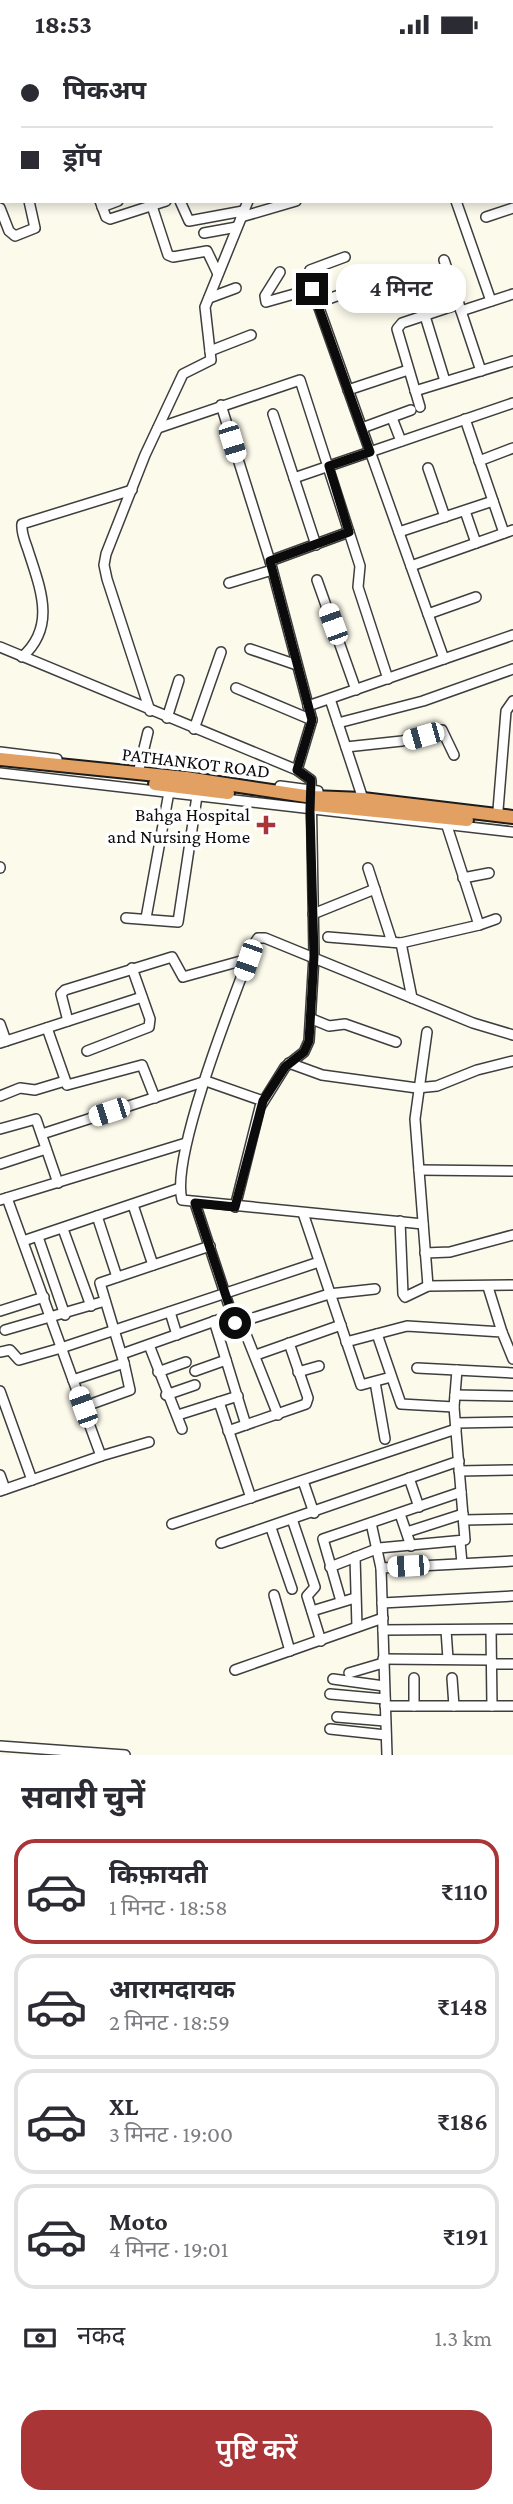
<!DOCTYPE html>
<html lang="hi">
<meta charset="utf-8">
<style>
:root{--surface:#fff;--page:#f2f2f3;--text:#2b2b33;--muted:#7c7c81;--line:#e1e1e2;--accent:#a93537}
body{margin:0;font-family:"Crimson Pro","Noto Sans Devanagari",serif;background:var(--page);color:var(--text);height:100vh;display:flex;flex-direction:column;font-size:26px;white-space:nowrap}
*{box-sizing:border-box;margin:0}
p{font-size:23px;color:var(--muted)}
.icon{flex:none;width:38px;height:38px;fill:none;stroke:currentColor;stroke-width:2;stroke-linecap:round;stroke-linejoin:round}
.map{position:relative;height:1706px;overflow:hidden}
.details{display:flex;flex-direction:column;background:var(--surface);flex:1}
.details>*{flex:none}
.hud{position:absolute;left:0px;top:0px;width:514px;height:154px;box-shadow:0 4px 10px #0003;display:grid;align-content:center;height:154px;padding:0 21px;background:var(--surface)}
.end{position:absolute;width:32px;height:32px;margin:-16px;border:9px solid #0b0b0b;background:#fff;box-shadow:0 0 0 4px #fff}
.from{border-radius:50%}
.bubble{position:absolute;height:49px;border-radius:21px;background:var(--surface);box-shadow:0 4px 10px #0003;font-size:23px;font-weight:600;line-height:49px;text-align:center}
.car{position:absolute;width:21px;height:42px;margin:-21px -10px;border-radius:9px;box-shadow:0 0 5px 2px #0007;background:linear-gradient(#fff 24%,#345 0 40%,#fff 0 76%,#345 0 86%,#fff 0)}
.hud b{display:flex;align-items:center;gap:24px;height:66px;font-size:26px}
.hud b+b{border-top:2px solid var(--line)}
.hud i{width:18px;height:18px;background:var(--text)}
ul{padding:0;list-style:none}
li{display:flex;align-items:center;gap:21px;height:105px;margin:0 14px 10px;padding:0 7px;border:4px solid var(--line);border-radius:21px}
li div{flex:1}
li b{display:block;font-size:26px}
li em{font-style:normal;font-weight:600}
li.active{border-color:var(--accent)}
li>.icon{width:63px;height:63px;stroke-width:1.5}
h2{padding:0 21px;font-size:32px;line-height:84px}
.pay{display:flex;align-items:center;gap:18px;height:77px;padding:0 21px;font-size:26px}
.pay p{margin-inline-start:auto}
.cta{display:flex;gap:14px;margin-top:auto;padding:14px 21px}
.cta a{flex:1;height:80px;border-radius:21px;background:var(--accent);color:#fff;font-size:28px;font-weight:600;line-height:80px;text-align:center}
.status{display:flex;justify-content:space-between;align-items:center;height:49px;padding:0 35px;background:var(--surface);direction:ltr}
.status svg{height:19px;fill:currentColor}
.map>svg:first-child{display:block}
</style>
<div class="status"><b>18:53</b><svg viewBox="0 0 49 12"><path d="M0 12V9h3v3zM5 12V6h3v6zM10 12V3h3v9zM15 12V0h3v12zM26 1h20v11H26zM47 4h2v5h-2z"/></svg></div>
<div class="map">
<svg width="513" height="1706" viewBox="0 0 513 1706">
<rect width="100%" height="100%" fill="#fcfaeb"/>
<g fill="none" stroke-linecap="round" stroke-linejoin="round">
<g stroke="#3e3e3e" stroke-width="12">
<g id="minor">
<polyline points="50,0 51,2"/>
<polyline points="91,0 92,2"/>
<polyline points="134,0 134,2"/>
<polyline points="203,0 203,2"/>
<polyline points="257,0 258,2"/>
<polyline points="306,0 306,2"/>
<polyline points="342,0 342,2"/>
<polyline points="368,0 368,2"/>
<polyline points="394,0 394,2"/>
<polyline points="418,0 419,2"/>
<polyline points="448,0 448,2"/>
<polyline points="502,0 503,2"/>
<polyline points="11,1 11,2"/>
<polyline points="212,2 217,0"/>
<polyline points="466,2 471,0"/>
<polyline points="0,74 2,74"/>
<polyline points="513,104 513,105"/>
<polyline points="0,128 2,127"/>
<polyline points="100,152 106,168 110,170 166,152"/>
<polyline points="180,152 189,172 243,162"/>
<polyline points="456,152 491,252"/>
<polyline points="152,157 168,206 173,208 207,202 218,225"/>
<polyline points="102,158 118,152"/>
<polyline points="0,159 9,182 15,187 35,179 29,152"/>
<polyline points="241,168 296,152"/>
<polyline points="486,168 513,159"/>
<polyline points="204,184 237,178"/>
<polyline points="345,208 310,221 308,228 444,610"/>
<polyline points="444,211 481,322"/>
<polyline points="280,223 265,247 266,253 312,240"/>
<polyline points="209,249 236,239"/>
<polyline points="317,254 359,239"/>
<polyline points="461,262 513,245"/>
<polyline points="425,267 445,332"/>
<polyline points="210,302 251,286"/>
<polyline points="348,341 408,321"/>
<polyline points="415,342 513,312"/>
<polyline points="221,356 270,512 312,671 297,721"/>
<polyline points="420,358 397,280 402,274 459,255"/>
<polyline points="273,365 316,496"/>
<polyline points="392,369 401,392"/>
<polyline points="465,370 504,484"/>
<polyline points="158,379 300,331 349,483 270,512"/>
<polyline points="362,379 411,361"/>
<polyline points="479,412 513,399"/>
<polyline points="428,419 445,468"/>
<polyline points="294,429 513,354"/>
<polyline points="465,462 476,494"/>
<polyline points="349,483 360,517 358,538 388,630"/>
<polyline points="399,483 493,452"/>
<polyline points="411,517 513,481"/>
<polyline points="317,531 356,641"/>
<polyline points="229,534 272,521"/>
<polyline points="428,565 476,548"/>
<polyline points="0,598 297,721 311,731 314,907 309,992 304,1003 285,1018 260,1058 235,1158"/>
<polyline points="250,600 297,616"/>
<path d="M 22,608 C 57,577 40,539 28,501 C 25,492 21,484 22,475 L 132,441"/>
<polyline points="236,639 312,671"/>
<polyline points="330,650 363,750"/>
<polyline points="308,657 513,586"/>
<polyline points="150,662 107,530 104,516 106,505 145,406 183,325 211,311 205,258 248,152"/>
<polyline points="167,669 179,631"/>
<polyline points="338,674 423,652 513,620"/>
<polyline points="194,680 221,603"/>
<polyline points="346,698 402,692 442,681 454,706"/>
<polyline points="0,703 57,710"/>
<polyline points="139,720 148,683"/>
<polyline points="0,724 513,783"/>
<polyline points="280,737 318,742"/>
<polyline points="498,761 506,662 513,652"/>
<polyline points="0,818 0,819"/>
<polyline points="368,819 392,893"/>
<polyline points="463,829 489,824"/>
<polyline points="313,865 375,840"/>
<polyline points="126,869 178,873 197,747"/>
<polyline points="146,869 169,743"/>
<polyline points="479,876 496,870"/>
<polyline points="328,888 401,894 479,876 447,777"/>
<polyline points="401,894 412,949"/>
<polyline points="312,970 329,977 345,975 396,993"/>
<polyline points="68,972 61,945 65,941 172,908 183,928 248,910"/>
<polyline points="0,975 6,992"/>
<polyline points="47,979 67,1036 142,1016 155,1049"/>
<polyline points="427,983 415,1070 428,1237 513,1236"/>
<polyline points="0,994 142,948"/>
<polyline points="87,1002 149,978 150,970 132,919"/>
<polyline points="289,1014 322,1026 417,1039 437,1037 477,1021 513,1012"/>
<polyline points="0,1047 20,1039 35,1041 65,1032"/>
<polyline points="0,1080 36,1070 58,1134"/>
<polyline points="42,1085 206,1032 263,1052"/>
<polyline points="0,1115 46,1100"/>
<polyline points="419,1121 513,1122"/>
<polyline points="7,1149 73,1331"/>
<polyline points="0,1151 186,1094"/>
<polyline points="195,1154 232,1266"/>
<polyline points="133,1156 153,1216"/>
<polyline points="303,1164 361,1336 391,1328"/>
<polyline points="97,1167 117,1228"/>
<polyline points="400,1172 403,1245 405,1248 428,1237"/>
<path d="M 423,1175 L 182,1151 C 170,1107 235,945 254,895 L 258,889 L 265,889 L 473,974 L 513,986"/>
<polyline points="63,1180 91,1257"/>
<polyline points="38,1188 65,1266"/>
<polyline points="23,1192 180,1139"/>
<polyline points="425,1204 450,1203 513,1186"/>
<polyline points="488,1238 502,1283"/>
<polyline points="0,1262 44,1248"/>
<polyline points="170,1263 177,1286"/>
<polyline points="214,1272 246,1376"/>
<polyline points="241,1273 278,1366"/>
<polyline points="5,1281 105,1252"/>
<polyline points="377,1285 401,1355 454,1358"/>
<polyline points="346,1293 407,1277 502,1283 513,1310"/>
<polyline points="149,1296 182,1380"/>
<polyline points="0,1303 10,1301 19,1311 61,1299 319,1213"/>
<polyline points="122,1305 232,1266 237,1274 329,1245 375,1240"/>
<polyline points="256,1306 341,1276"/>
<polyline points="417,1319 513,1324"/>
<polyline points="195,1322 226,1311"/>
<polyline points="158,1323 186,1313"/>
<polyline points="298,1323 319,1317"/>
<polyline points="375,1333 385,1390"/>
<polyline points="0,1342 32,1431"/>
<polyline points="166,1346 195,1336"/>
<polyline points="455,1346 513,1347"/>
<polyline points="219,1353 251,1449"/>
<polyline points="83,1358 130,1341 124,1314"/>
<polyline points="178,1366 238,1347"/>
<polyline points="456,1374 513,1373"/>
<polyline points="228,1382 306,1355 308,1349 289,1294"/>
<polyline points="101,1407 149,1393"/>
<polyline points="459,1422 513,1421"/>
<polyline points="0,1426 5,1440"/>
<polyline points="409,1429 419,1458"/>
<polyline points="303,1432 314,1464"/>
<polyline points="0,1442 101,1407 73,1331 124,1314 100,1234 210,1197"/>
<polyline points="400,1465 411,1497"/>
<polyline points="292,1470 315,1538 307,1547 321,1592"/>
<polyline points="464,1471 513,1470"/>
<polyline points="371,1474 381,1519 387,1706"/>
<polyline points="172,1475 456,1380"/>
<polyline points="271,1479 292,1540"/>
<polyline points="407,1483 463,1465"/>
<polyline points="460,1493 462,1514"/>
<polyline points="221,1494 459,1412"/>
<polyline points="355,1508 357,1578"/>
<polyline points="330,1518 379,1499 465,1491 454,1358 457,1321"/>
<polyline points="381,1519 513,1512"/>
<polyline points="274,1546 290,1602"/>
<polyline points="341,1552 323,1490 461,1443"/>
<polyline points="382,1554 513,1547"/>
<polyline points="312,1562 355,1549"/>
<polyline points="383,1581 513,1580"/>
<polyline points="446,1581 448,1610"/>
<polyline points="491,1581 492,1657"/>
<polyline points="383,1610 491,1611"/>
<polyline points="492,1615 513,1615"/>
<polyline points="235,1621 383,1569"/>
<polyline points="349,1624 383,1614"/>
<polyline points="414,1629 414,1657"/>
<polyline points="452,1629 454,1657"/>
<polyline points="333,1630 384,1637"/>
<polyline points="330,1645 385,1650"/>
<polyline points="385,1657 513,1657"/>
<polyline points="337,1668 385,1672"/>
<polyline points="330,1680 386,1686"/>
<polyline points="0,1697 125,1706"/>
</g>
</g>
<g stroke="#1c1c1c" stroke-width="16">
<g id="highway">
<polyline points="0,710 186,729 312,748 363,750 513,768"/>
<polyline points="155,735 228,744"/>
<polyline points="315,756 467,771"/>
</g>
</g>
<use href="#minor" stroke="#fff" stroke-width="9"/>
<use href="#highway" stroke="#e2a163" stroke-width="12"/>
</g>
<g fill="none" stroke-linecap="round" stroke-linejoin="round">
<polyline stroke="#0b0b0b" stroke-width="9" points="235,1274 195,1154 235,1158 263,1052 285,1018 304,1003 309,992 314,907 310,761 311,731 297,721 312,671 270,512 349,483 329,417 370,403 312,240"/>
</g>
<path fill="#a93537" stroke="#fff" stroke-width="2.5" d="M262.5 765.5h7v7h7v7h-7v7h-7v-7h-7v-7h7z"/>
<g text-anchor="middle" stroke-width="7" stroke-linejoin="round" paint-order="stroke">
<g font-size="19" fill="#0b0b0b" stroke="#fff">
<text transform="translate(196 713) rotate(7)" y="7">PATHANKOT ROAD</text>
</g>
<g font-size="19" fill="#0b0b0b" stroke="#fff" text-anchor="end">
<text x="250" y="772">Bahga Hospital<tspan x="250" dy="22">and Nursing Home</tspan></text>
</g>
</g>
</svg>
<i class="end from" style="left:235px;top:1274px"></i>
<i class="end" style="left:312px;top:240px"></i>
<div class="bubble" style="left:336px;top:215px;width:130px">4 मिनट</div>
<i class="car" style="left:232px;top:393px;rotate:163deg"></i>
<i class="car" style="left:333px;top:575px;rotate:340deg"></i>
<i class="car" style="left:423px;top:687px;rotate:254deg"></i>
<i class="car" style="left:248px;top:911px;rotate:199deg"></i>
<i class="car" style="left:109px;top:1063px;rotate:252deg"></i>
<i class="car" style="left:83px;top:1358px;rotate:340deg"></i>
<i class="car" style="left:408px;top:1517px;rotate:267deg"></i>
<div class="hud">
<b><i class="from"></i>पिकअप</b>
<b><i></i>ड्रॉप</b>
</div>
</div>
<section class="details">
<h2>सवारी चुनें</h2>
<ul>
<li class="active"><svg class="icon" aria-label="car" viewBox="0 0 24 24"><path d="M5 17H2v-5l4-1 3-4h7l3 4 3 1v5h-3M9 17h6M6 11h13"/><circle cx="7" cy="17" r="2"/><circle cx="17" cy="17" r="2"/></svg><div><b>किफ़ायती</b><p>1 मिनट · 18:58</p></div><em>₹110</em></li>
<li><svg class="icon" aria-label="car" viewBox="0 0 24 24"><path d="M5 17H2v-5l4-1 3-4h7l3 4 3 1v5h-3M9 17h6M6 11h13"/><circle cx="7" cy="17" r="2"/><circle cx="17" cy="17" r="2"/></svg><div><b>आरामदायक</b><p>2 मिनट · 18:59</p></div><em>₹148</em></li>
<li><svg class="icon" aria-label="car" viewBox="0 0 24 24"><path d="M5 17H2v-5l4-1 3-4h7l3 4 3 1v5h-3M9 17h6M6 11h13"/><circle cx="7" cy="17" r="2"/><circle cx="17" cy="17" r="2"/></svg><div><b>XL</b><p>3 मिनट · 19:00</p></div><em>₹186</em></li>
<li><svg class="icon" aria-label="car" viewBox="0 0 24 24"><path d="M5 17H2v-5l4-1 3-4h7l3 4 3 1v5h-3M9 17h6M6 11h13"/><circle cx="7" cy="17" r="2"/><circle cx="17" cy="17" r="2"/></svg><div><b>Moto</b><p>4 मिनट · 19:01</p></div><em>₹191</em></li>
</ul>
<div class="pay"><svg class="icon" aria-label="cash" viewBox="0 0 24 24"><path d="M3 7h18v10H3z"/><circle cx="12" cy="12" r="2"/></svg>नकद<p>1.3 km</p></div>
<div class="cta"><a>पुष्टि करें</a></div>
</section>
